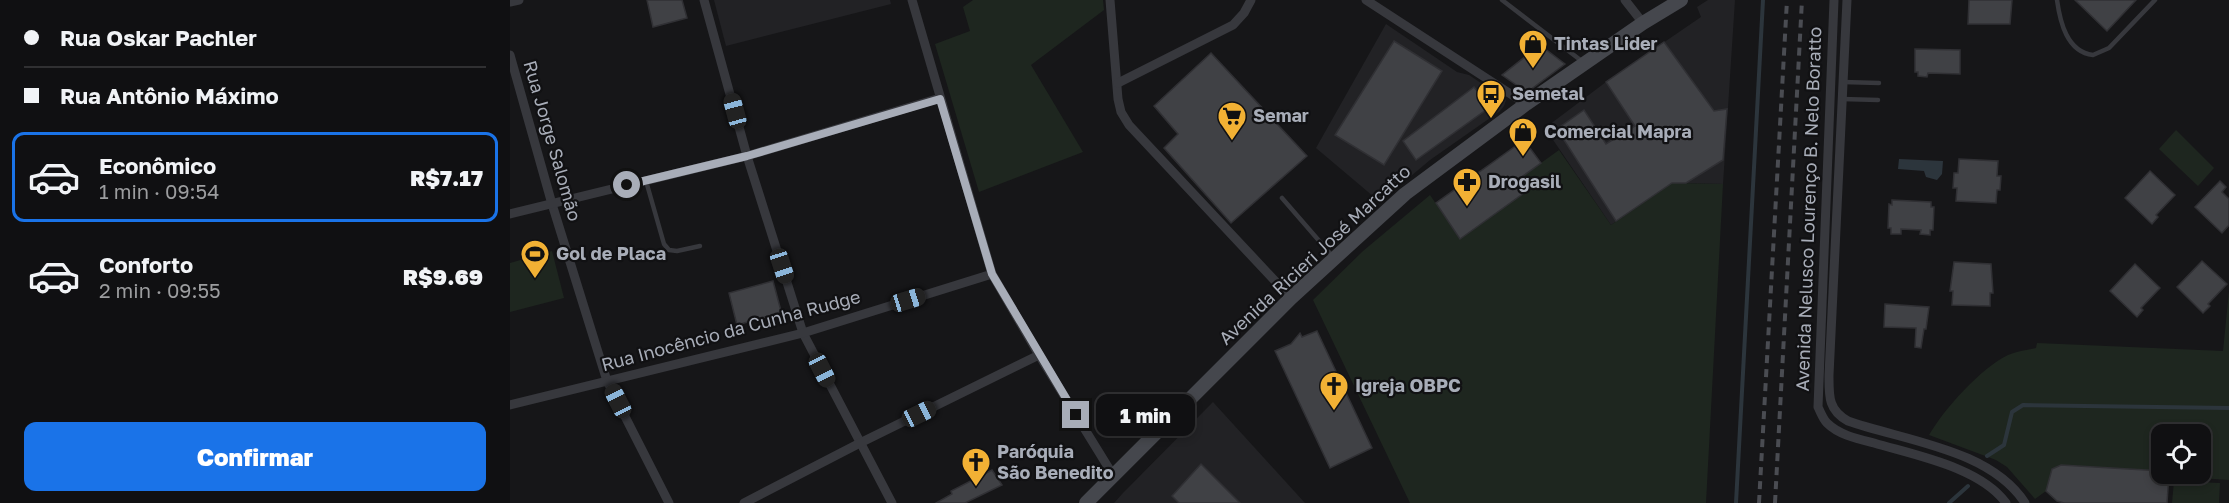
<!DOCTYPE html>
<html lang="pt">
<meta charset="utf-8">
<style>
:root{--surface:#101012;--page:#19191b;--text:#f1f3f6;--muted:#9c9d9f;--line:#303032;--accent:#1a73e8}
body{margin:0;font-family:"Golos Text",sans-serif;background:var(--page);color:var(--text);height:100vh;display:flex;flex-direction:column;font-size:22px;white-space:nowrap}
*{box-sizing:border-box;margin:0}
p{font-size:20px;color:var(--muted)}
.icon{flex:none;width:33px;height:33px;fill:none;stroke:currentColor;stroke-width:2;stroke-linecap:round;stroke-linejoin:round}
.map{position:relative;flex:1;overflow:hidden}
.side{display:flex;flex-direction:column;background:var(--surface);width:510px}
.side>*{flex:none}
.top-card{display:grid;align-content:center;height:132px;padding:0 24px;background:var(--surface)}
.buttons{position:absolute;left:1641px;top:424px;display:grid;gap:12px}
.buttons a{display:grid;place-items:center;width:60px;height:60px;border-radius:12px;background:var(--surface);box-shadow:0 3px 9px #0003,0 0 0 2px var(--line);font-size:30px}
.end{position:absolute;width:27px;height:27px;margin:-14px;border:8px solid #a8adb8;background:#111;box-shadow:0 0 0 3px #111}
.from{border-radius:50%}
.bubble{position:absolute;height:42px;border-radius:12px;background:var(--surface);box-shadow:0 3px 9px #0003,0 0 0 2px var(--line);font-size:20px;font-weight:800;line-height:42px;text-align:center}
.car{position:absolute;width:18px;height:36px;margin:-18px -9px;border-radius:8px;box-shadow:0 0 4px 2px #0007;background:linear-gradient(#222 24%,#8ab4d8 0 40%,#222 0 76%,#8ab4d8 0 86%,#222 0)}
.top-card b{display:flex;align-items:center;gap:21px;height:57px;font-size:22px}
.top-card b+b{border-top:2px solid var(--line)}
.top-card i{width:15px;height:15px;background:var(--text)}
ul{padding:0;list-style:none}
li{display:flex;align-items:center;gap:18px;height:90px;margin:0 12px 9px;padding:0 12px;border:3px solid transparent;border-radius:12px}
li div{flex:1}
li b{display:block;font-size:22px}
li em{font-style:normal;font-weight:800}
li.active{border-color:var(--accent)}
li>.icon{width:54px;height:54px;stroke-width:1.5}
.action{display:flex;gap:12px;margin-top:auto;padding:12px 24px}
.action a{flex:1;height:69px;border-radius:12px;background:var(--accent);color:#fff;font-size:24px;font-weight:800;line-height:69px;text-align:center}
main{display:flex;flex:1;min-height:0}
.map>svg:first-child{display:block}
</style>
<main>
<section class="side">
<div class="top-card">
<b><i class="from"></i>Rua Oskar Pachler</b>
<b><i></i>Rua Antônio Máximo</b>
</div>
<ul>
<li class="active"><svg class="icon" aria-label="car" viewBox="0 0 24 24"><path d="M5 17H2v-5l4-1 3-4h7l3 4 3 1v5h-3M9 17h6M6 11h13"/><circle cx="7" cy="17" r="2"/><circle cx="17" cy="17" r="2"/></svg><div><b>Econômico</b><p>1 min · 09:54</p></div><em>R$7.17</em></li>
<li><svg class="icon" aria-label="car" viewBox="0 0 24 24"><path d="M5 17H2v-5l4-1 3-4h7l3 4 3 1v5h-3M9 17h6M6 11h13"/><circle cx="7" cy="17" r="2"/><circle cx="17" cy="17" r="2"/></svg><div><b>Conforto</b><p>2 min · 09:55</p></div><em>R$9.69</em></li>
</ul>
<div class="action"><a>Confirmar</a></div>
</section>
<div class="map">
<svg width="1719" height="503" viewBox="0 0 1719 503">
<rect width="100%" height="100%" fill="#161618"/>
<g fill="#222225">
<polygon points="204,0 380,0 381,4 216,46"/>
<polygon points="1198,0 1225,0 1213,184 1162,183 1101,225 1035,128 1096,82 1191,17 1187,7"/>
<polygon points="876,24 947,72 959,75 996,100 994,106 990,111 920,160 870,202 806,148"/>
<polygon points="703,402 795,503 604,503 613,493"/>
</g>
<g fill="#1e261f">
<polygon points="463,0 593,0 594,10 521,65 573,152 469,192 425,44 460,31 453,7"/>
<polygon points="1666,130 1704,168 1688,186 1649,149"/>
<polygon points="1049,150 1101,225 1162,183 1213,184 1196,503 900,503 803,300 853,251 920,195 950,239 1021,188 1013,176"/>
<polygon points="42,251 54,298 0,312 0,263"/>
<path d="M 1719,291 L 1719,480 L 1659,476 L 1659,474 L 1690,474 L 1690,435 L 1652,435 L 1651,471 L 1551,465 L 1542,469 L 1536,491 L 1525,499 L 1497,467 L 1486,460 L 1419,435 C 1434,409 1471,368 1498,355 C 1507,351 1517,350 1526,348 L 1527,343 L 1713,351 Z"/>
<polygon points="1664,481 1710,483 1709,503 1662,503"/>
</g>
<polygon fill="#2c353c" points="1389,159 1433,161 1432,174 1427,180 1416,177 1414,171 1388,169"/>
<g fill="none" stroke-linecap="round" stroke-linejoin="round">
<g stroke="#2c353c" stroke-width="4">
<polyline points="1477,456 1494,445 1502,412 1513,405 1719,408"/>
<polyline points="1226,503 1253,0"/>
<polyline points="1439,503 1458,486"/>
</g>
</g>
<g fill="#404145" stroke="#303034" stroke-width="1.5">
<polygon points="137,0 172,0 177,18 143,27"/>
<polygon points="1459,0 1502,0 1500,24 1458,24"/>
<polygon points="1565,0 1626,0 1597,31"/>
<polygon points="884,41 932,71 874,165 825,135"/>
<polygon points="1154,42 1204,111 1217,109 1213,160 1176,183 1162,183 1106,221 1047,129 1074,110 1096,144 1125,126 1096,82"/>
<polygon points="1030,45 1055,64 1020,90 1015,91 992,75"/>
<polygon points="1405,49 1450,50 1450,74 1418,73 1417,77 1408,76 1408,72 1405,72"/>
<polygon points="701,53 797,156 721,223 654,148 668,134 644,106"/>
<polygon points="964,87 980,107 906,160 893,141"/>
<polygon points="1014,140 1031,163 1013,176 1021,188 950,239 926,203"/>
<polygon points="1449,159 1488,161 1487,176 1491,176 1490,190 1487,190 1486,203 1446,201 1447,188 1443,188 1444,173 1448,173"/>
<polygon points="1640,171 1665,195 1646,215 1648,217 1642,224 1615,198"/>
<polygon points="1710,181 1716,187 1712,192 1719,199 1719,225 1712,233 1685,207"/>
<polygon points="1382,200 1421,202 1421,207 1424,207 1423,230 1420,230 1420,235 1410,234 1411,230 1391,229 1391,234 1381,234 1381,228 1378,228 1379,204 1382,205"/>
<polygon points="1692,261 1717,284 1698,304 1700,306 1693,313 1667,287"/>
<polygon points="1444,262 1481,264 1483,293 1480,293 1480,306 1442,305 1443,291 1440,291"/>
<polygon points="1625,264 1650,288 1631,308 1633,310 1627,317 1600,291"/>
<polygon points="263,281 271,311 268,313 269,317 257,321 255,317 227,325 219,293"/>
<polygon points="1375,304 1419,307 1416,329 1414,329 1411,348 1405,347 1406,328 1374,327"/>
<polygon points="807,331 862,448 820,468 765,351 781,344 790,333 792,337"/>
<polygon points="691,464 730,503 669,503 662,496"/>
<polygon points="1551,465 1652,471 1652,474 1659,474 1657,503 1554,503 1547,501 1536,491 1542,469"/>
<polygon points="482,470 492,485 455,503 426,503 442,494 441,491"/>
</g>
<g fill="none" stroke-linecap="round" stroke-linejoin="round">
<g stroke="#37383d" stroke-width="4.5">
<polyline points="992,0 1073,62"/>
<path d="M 1547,0 C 1550,22 1557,52 1583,55 L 1599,48 L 1645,0"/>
<polyline points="1333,82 1369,83"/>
<polyline points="1332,99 1368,100"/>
<polyline points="136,181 154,244 159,250 167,251 190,246"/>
<polyline points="772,198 824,258"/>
</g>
<g stroke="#37383d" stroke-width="9">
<polyline points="194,0 237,156 293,333 382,503"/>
<polyline points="402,0 482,274 529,355 603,475"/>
<polyline points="600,0 608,99 611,112 619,125 781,298"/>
<polyline points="856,0 1016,104"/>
<polyline points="1115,0 1133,23"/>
<path d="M 1324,0 L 1308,407 C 1311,413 1313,419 1317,423 C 1329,435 1348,439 1364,443 C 1404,455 1470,467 1496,503"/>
<path d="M 1337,0 L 1319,375 C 1319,396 1318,410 1338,421 C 1395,441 1480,449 1515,503"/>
<polyline points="0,2 9,0"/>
<polyline points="0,55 42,204 97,381 159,503"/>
<polyline points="608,83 723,25 734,13 741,0"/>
<polyline points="0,214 237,156 430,98"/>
<polyline points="0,405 293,333 482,274"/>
<polyline points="234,503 350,443 529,355"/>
</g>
<polyline stroke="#45474d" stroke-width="14" points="576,503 781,298 895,194 1016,104 1133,23 1171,0"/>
<g stroke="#4a4c52" stroke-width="4" stroke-dasharray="8 6" stroke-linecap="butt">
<polyline points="1249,503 1277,0"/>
<polyline points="1265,503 1292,0"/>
</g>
</g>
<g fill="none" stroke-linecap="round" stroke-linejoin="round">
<polyline stroke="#a8adb8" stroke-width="8" points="117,185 237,156 430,99 482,274 566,415"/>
</g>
<defs>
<g id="shop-pin" transform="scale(1.5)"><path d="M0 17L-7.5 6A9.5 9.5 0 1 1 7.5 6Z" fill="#f2b134" stroke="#111113"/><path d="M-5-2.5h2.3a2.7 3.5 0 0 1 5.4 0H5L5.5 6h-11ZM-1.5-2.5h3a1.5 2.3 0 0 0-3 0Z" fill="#111"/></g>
<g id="bus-pin" transform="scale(1.5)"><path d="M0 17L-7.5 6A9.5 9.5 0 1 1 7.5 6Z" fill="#f2b134" stroke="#111113"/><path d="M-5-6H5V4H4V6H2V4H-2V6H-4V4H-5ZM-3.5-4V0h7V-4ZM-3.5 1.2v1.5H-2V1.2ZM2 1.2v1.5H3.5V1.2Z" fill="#111"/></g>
<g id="supermarket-pin" transform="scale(1.5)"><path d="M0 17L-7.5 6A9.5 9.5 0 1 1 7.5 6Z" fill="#f2b134" stroke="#111113"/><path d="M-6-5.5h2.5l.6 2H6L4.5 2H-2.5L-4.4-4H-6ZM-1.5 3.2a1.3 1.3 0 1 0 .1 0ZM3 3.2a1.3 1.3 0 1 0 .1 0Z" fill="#111"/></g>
<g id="pharmacy-pin" transform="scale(1.5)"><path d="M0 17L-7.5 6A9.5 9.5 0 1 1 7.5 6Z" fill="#f2b134" stroke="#111113"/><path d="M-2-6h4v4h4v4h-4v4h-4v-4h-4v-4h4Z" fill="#111"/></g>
<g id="stadium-pin" transform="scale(1.5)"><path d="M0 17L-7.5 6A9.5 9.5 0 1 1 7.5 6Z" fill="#f2b134" stroke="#111113"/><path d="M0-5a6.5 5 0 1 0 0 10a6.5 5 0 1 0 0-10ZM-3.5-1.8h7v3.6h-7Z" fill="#111"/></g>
<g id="church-pin" transform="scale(1.5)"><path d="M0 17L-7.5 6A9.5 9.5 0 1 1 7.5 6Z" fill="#f2b134" stroke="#111113"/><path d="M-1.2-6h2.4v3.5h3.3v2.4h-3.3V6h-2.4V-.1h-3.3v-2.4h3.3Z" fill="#111"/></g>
</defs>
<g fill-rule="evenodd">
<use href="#shop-pin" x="1023" y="44"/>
<use href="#bus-pin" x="981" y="94"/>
<use href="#supermarket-pin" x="722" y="116"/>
<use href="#shop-pin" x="1013" y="132"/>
<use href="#pharmacy-pin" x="957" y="182"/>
<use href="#stadium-pin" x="25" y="254"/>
<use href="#church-pin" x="824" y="386"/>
<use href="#church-pin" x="466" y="462"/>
</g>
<g text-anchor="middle" stroke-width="4.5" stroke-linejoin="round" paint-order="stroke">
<g font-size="18" font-weight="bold" fill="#a8adb8" stroke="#111113" text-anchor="start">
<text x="1044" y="50">Tintas Lider</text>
<text x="1002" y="100">Semetal</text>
<text x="743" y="122">Semar</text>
<text x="1034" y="138">Comercial Mapra</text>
<text x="978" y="188">Drogasil</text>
<text x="46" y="260">Gol de Placa</text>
<text x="845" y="392">Igreja OBPC</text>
<text x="487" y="458">Paróquia<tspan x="487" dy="21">São Benedito</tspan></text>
</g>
<g font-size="18" fill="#a8adb8" stroke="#111113">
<text transform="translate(42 141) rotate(74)" y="6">Rua Jorge Salomão</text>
<text transform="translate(1299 209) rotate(-88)" y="6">Avenida Nelusco Lourenço B. Nelo Boratto</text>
<text transform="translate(805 255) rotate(-43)" y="6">Avenida Ricieri José Marcatto</text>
<text transform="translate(221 331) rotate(-15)" y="6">Rua Inocêncio da Cunha Rudge</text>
</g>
</g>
</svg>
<div class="buttons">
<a><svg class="icon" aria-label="locate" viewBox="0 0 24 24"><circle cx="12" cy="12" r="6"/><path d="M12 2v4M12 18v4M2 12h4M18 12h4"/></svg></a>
</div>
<i class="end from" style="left:117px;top:185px"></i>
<i class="end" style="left:566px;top:415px"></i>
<div class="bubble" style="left:586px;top:394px;width:99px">1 min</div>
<i class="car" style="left:225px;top:111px;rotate:345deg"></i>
<i class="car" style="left:272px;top:266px;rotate:162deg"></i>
<i class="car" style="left:398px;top:300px;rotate:73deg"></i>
<i class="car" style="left:312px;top:370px;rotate:153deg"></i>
<i class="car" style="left:108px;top:401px;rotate:333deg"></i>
<i class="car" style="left:409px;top:414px;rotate:64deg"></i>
</div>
</main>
